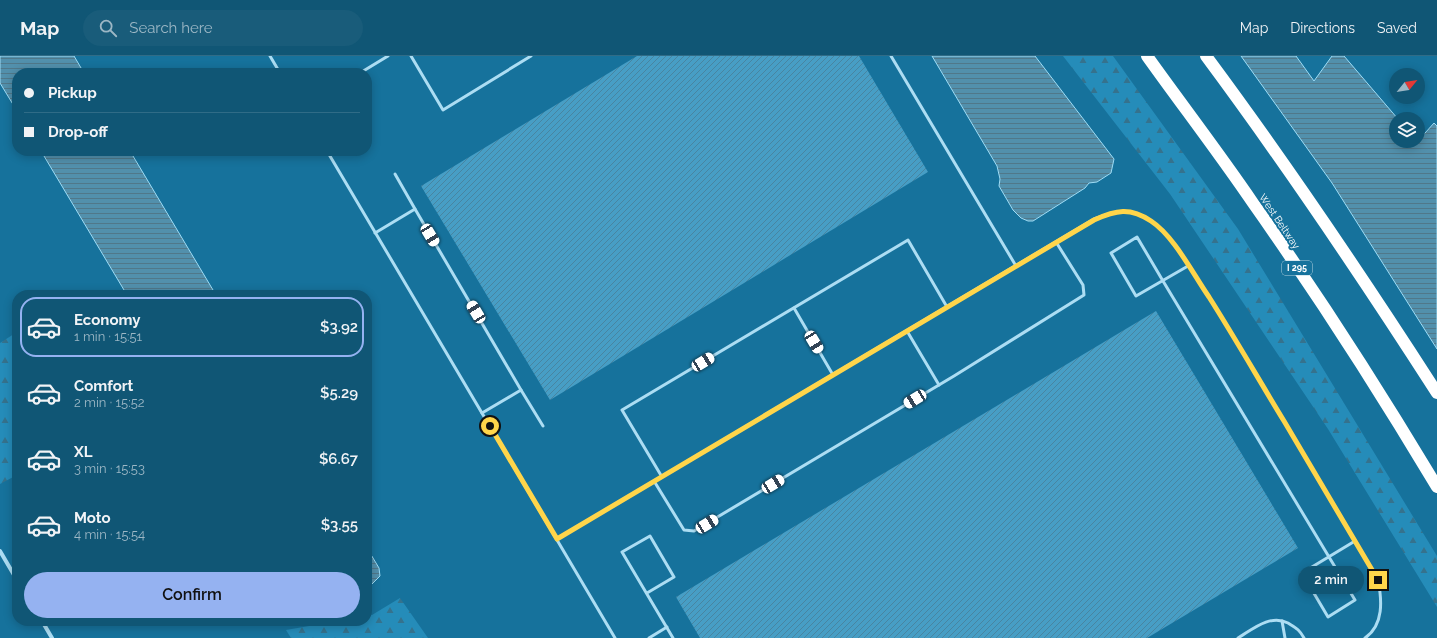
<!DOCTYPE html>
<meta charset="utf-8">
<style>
:root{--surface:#105675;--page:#195c7a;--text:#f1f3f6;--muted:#9cb7c5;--line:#306c87;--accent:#95b2f1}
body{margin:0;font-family:Raleway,sans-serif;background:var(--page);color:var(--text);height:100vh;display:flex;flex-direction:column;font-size:15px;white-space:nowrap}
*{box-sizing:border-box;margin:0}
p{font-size:13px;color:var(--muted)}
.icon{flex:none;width:22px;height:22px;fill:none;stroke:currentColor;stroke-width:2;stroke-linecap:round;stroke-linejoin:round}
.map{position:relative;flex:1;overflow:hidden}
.details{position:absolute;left:12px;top:234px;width:360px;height:336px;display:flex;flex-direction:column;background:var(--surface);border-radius:16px;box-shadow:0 2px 10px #0003}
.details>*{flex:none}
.hud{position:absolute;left:12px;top:12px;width:360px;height:88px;border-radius:16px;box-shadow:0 2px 10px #0003;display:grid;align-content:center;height:88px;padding:0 12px;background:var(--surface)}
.needle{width:26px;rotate:60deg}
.tools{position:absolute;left:1389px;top:12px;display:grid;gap:8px}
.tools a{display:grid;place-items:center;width:36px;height:36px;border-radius:50%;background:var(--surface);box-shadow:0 2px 10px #0003;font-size:20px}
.end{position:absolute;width:18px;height:18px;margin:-9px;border:5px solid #ffd54a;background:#111;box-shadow:0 0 0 2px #111}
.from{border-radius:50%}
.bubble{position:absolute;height:28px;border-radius:14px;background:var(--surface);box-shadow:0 2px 10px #0003;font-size:13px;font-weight:600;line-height:28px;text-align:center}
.car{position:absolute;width:12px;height:24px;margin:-12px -6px;border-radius:5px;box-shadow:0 0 3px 1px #0007;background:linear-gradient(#fff 24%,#345 0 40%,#fff 0 76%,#345 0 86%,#fff 0)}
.hud b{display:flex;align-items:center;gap:14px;height:38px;font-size:15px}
.hud b+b{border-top:1px solid var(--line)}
.hud i{width:10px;height:10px;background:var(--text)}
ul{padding:7px 0 0;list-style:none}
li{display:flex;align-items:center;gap:12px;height:60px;margin:0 8px 6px;padding:0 4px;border:2px solid transparent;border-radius:16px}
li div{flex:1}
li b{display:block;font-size:15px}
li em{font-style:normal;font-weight:600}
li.selected{border-color:var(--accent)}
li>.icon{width:36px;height:36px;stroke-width:1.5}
.button{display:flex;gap:8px;margin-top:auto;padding:8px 12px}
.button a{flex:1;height:46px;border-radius:24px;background:var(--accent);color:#111;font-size:16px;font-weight:600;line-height:46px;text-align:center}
header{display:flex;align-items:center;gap:24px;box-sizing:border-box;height:56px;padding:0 20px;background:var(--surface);border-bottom:1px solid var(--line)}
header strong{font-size:19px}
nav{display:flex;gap:22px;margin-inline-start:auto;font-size:14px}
.search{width:280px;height:36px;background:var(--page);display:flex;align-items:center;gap:10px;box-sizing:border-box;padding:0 14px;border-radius:22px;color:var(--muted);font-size:15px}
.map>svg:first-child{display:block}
</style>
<header>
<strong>Map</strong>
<div class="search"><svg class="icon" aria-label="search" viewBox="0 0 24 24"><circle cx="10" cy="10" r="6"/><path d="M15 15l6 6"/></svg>Search here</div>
<nav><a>Map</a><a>Directions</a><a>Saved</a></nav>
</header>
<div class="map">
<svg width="1437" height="582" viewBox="0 0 1437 582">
<defs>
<pattern id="forest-firs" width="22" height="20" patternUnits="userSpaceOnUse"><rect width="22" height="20" fill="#258cb9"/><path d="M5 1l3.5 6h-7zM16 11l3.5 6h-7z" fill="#35728d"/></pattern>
<pattern id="water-rules" width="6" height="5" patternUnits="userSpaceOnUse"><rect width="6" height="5" fill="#5290ac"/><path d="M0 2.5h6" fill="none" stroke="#50788a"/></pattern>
<pattern id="building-hatch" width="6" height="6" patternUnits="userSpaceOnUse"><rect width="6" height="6" fill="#479ec5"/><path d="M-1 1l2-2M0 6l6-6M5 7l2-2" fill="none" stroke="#4885a1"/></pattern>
</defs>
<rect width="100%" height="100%" fill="#16729c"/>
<g fill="url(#forest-firs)">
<polygon points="1063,0 1113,0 1238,173 1437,500 1437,551 1328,373 1170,138"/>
<polygon points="17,276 17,419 0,428 0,287"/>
<polygon points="400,542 428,582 291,582 286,574 338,565 367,565 367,560 372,559"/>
</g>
<g fill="url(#water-rules)" stroke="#9edcf5">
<polygon points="0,0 74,0 84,17 17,17 17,55 0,27"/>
<polygon points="932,0 1035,0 1114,103 1111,117 1097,126 1089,127 1085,132 1033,165 1028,165 1021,162 1013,154 999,130 1000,123 997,110"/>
<polygon points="1241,0 1296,0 1314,25 1332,0 1344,0 1398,63 1396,63 1396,85 1417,86 1434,67 1437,70 1437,293 1332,127"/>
<polygon points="41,95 130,95 216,239 127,239"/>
<polygon points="367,492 379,512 380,520 372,528 367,529"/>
</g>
<g fill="url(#building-hatch)">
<polygon points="637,0 859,0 928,116 550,344 421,130"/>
<polygon points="1156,255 1298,492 1147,582 700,582 676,541"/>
</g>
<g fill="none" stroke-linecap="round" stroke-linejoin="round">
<g stroke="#acddf3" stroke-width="3">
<polyline points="270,0 280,17"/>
<polyline points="411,0 443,54 531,0"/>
<polyline points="891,0 1016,210"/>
<polyline points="360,17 388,0"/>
<polyline points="327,95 615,582"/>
<polyline points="395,118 415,153"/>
<polyline points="375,177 415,153 521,334"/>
<polyline points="1188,210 1136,240 1111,197 1137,181 1163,225 1329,501 1355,544 1328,561 1302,517 1355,485"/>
<polyline points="794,252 833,319"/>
<polyline points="907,275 939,329"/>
<polyline points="482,357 521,334 543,370"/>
<polyline points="662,421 622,354 908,184 947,251"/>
<polyline points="654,425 684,474 694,475 954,320 1084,239 1083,229 1056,186"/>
<path d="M 557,483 L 1094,163 C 1116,154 1130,151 1151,165 C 1174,180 1193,218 1209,241 C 1233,279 1255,317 1278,355 C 1311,411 1345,467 1378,524 C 1382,544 1384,569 1365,582"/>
<polyline points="647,537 674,521 650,480 622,496 673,582"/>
<polyline points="1282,565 1285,582"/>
<polyline points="649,582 667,571"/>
<path d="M 1238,582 C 1253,573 1270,558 1288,567 C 1296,572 1299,573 1304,582"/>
</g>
<g stroke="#acddf3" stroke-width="4">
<polyline points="0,495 17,524"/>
<polyline points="42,565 52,582"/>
</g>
<g stroke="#fff" stroke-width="12">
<path d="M 1147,0 C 1182,49 1219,97 1253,147 C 1318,239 1379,334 1437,431"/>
<path d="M 1206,0 C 1287,109 1363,222 1437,337"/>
</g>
</g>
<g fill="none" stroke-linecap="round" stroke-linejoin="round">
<path stroke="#ffd54a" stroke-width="5" d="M 490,370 L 557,483 L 1094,164 C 1116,154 1130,151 1151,165 C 1174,180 1193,218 1209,241 C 1235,282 1259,324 1284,365 C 1315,418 1347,471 1378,524"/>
</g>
<g text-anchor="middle" stroke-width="4" stroke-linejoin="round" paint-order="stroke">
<rect fill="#16729c" stroke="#b9d5e1" stroke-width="1" x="1282" y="205" width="30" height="14" rx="3"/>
<g font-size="9" font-weight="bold" fill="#fff">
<text x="1297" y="215">I 295</text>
</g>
<g font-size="10" fill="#fff" stroke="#16729c">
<text transform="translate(1280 165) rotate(56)" y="4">West Beltway</text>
</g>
</g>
</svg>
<div class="tools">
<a><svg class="needle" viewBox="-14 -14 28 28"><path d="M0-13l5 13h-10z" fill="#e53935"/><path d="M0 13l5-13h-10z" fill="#9cb7c5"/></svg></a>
<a><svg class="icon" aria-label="layers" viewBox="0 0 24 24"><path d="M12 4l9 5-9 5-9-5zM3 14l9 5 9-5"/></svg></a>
</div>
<i class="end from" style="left:490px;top:370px"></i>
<i class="end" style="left:1378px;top:524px"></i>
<div class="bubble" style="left:1298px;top:510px;width:66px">2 min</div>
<i class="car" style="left:430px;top:179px;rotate:149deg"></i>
<i class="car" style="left:476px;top:256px;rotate:329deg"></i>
<i class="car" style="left:814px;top:286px;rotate:149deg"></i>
<i class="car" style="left:703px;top:306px;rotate:59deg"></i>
<i class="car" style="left:915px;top:343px;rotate:239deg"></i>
<i class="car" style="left:773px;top:428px;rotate:59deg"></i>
<i class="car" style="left:707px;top:468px;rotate:59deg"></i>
<div class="hud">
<b><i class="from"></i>Pickup</b>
<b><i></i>Drop-off</b>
</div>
<section class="details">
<ul>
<li class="selected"><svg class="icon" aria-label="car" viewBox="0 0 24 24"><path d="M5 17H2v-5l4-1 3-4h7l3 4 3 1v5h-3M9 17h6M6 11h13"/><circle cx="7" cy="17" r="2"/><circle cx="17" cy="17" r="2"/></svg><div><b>Economy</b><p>1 min · 15:51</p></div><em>$3.92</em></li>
<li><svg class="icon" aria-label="car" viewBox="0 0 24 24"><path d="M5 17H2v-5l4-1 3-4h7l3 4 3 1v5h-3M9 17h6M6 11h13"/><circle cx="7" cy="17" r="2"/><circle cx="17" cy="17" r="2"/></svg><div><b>Comfort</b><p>2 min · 15:52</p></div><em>$5.29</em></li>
<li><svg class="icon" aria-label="car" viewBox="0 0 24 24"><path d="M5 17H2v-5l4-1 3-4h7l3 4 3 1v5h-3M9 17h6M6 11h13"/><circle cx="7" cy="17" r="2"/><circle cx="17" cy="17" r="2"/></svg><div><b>XL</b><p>3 min · 15:53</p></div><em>$6.67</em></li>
<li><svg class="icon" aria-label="car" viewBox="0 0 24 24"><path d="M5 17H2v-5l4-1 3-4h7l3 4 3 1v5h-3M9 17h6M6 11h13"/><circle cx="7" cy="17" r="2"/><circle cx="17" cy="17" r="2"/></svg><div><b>Moto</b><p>4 min · 15:54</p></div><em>$3.55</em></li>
</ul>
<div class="button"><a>Confirm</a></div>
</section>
</div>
